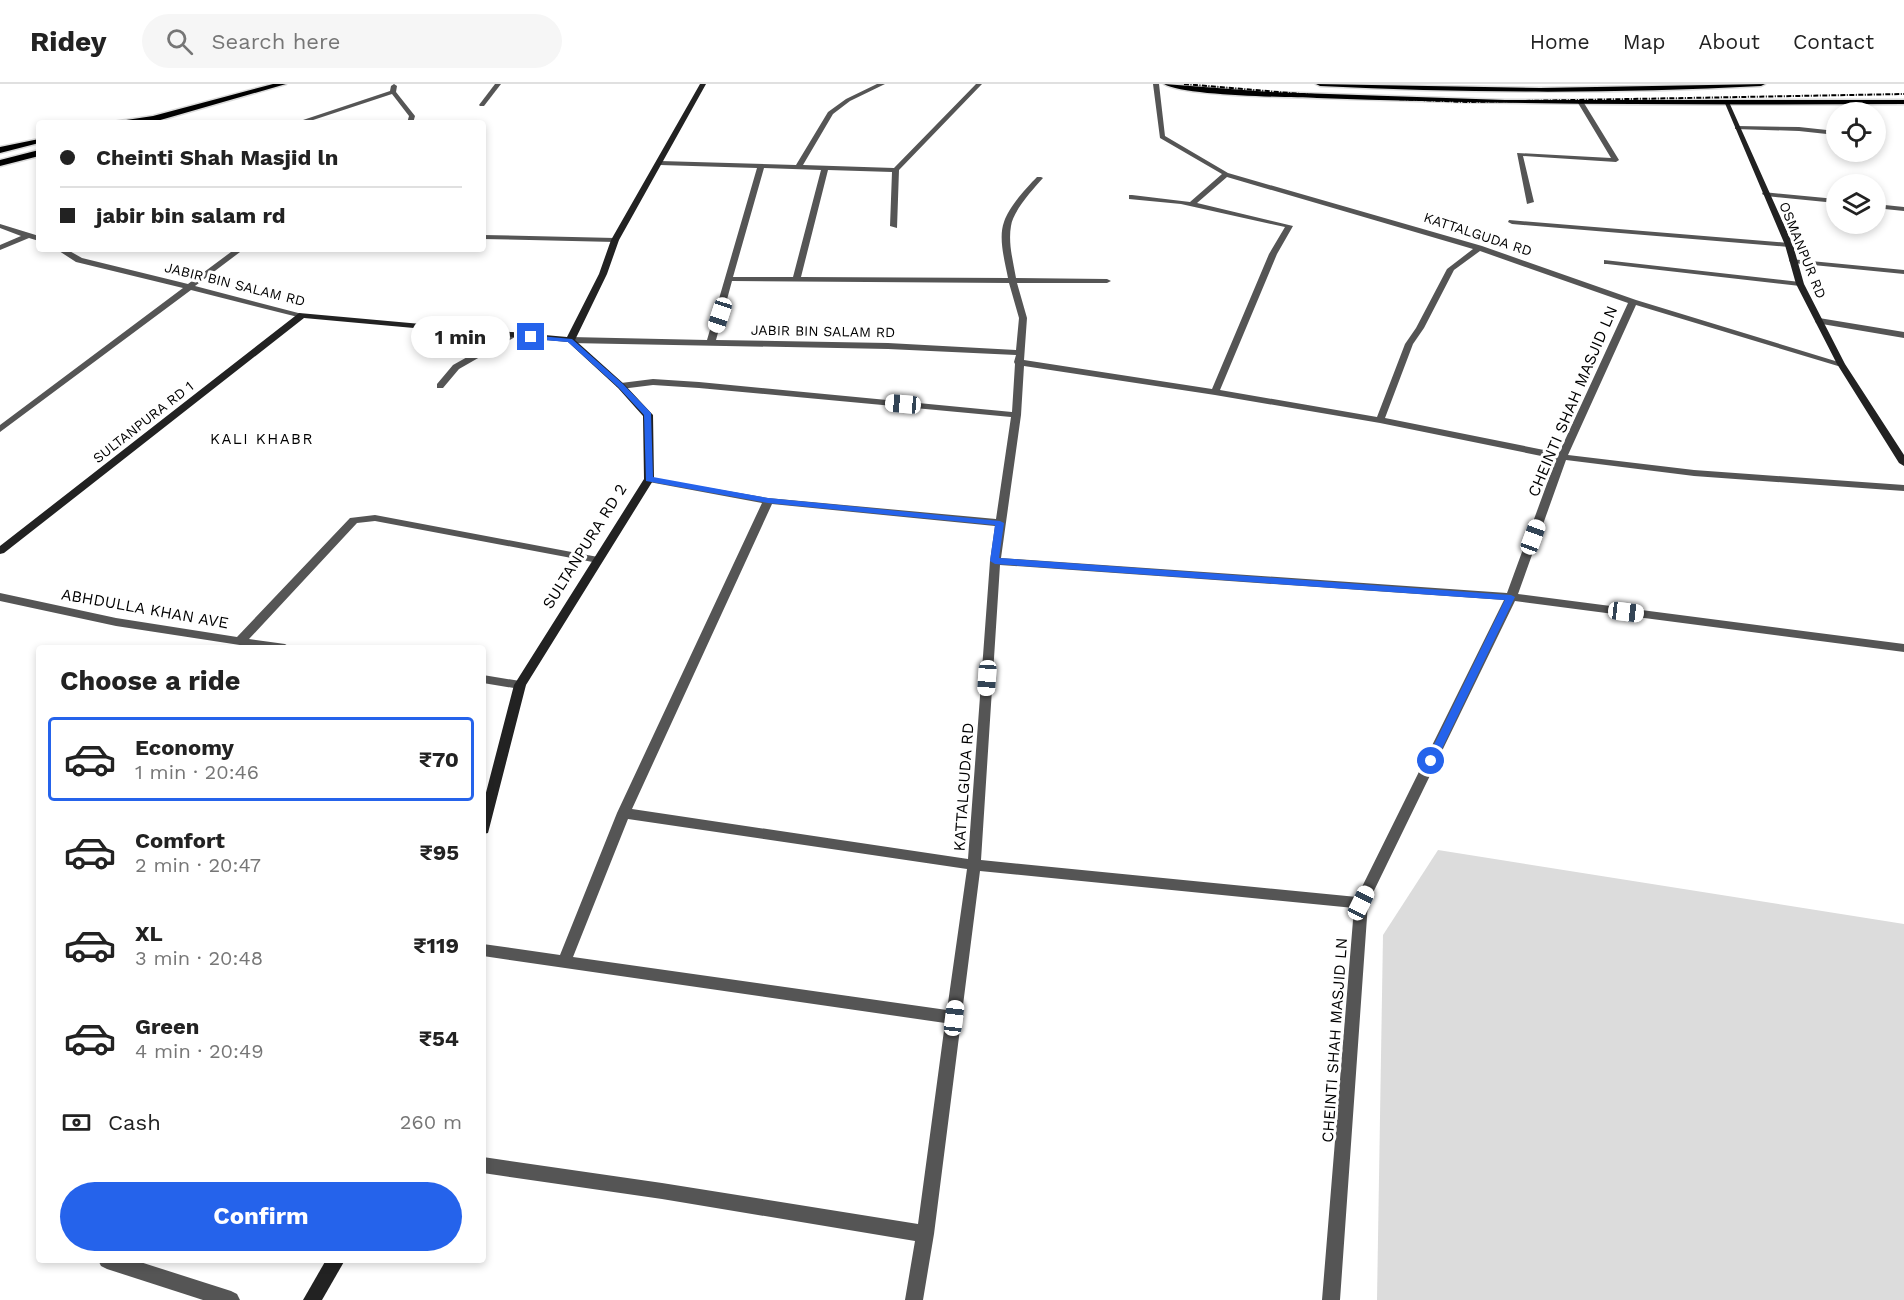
<!DOCTYPE html>
<meta charset="utf-8">
<style>
:root{--surface:#fff;--page:#f6f6f6;--text:#222;--muted:#767676;--line:#e0e0e0;--accent:#2563eb}
body{margin:0;font-family:"Work Sans",sans-serif;background:var(--page);color:var(--text);height:100vh;display:flex;flex-direction:column;font-size:22px;white-space:nowrap}
*{box-sizing:border-box;margin:0}
p{font-size:20px;color:var(--muted)}
.icon{flex:none;width:33px;height:33px;fill:none;stroke:currentColor;stroke-width:2;stroke-linecap:round;stroke-linejoin:round}
.map{position:relative;flex:1;overflow:hidden}
.side{position:absolute;left:36px;top:561px;width:450px;height:618px;display:flex;flex-direction:column;background:var(--surface);border-radius:6px;box-shadow:0 3px 9px #0003}
.side>*{flex:none}
.banner{position:absolute;left:36px;top:36px;width:450px;height:132px;border-radius:6px;box-shadow:0 3px 9px #0003;display:grid;align-content:center;height:132px;padding:0 24px;background:var(--surface)}
.tools{position:absolute;left:1826px;top:18px;display:grid;gap:12px}
.tools a{display:grid;place-items:center;width:60px;height:60px;border-radius:50%;background:var(--surface);box-shadow:0 3px 9px #0003;font-size:30px}
.end{position:absolute;width:27px;height:27px;margin:-14px;border:8px solid #2563eb;background:#fff;box-shadow:0 0 0 3px #fff}
.from{border-radius:50%}
.bubble{position:absolute;height:42px;border-radius:21px;background:var(--surface);box-shadow:0 3px 9px #0003;font-size:20px;font-weight:700;line-height:42px;text-align:center}
.car{position:absolute;width:18px;height:36px;margin:-18px -9px;border-radius:8px;box-shadow:0 0 4px 2px #0007;background:linear-gradient(#fff 24%,#345 0 40%,#fff 0 76%,#345 0 86%,#fff 0)}
.banner b{display:flex;align-items:center;gap:21px;height:57px;font-size:22px}
.banner b+b{border-top:2px solid var(--line)}
.banner i{width:15px;height:15px;background:var(--text)}
ul{padding:0;list-style:none}
li{display:flex;align-items:center;gap:18px;height:84px;margin:0 12px 9px;padding:0 12px;border:3px solid transparent;border-radius:6px}
li div{flex:1}
li b{display:block;font-size:22px}
li em{font-style:normal;font-weight:700}
li.active{border-color:var(--accent)}
li>.icon{width:54px;height:54px;stroke-width:1.5}
h2{padding:0 24px;font-size:27px;line-height:72px}
.pay{display:flex;align-items:center;gap:15px;height:66px;padding:0 24px;font-size:22px}
.pay p{margin-inline-start:auto}
.primary-button{display:flex;gap:12px;margin-top:auto;padding:12px 24px}
.primary-button a{flex:1;height:69px;border-radius:36px;background:var(--accent);color:#fff;font-size:24px;font-weight:700;line-height:69px;text-align:center}
header{display:flex;align-items:center;gap:36px;box-sizing:border-box;height:84px;padding:0 30px;background:var(--surface);border-bottom:2px solid var(--line)}
header strong{font-size:28px}
nav{display:flex;gap:33px;margin-inline-start:auto;font-size:21px}
.search{width:420px;height:54px;background:var(--page);display:flex;align-items:center;gap:15px;box-sizing:border-box;padding:0 21px;border-radius:33px;color:var(--muted);font-size:22px}
.map>svg:first-child{display:block}
</style>
<header>
<strong>Ridey</strong>
<div class="search"><svg class="icon" aria-label="search" viewBox="0 0 24 24"><circle cx="10" cy="10" r="6"/><path d="M15 15l6 6"/></svg>Search here</div>
<nav><a>Home</a><a>Map</a><a>About</a><a>Contact</a></nav>
</header>
<div class="map">
<svg width="1904" height="1216" viewBox="0 0 1904 1216">
<rect width="100%" height="100%" fill="#fff"/>
<polygon fill="#dcdcdc" points="1438,766 1904,840 1904,1216 1377,1216 1383,851"/>
<g fill="none" stroke-linecap="round" stroke-linejoin="round">
<g stroke="#dbdbdb" stroke-width="3">
<g id="primary">
<polygon points="273,0 286,0 150,39 106,39 153,32"/>
<path d="M 1164,0 L 1270,8 L 1505,16 L 1904,16 L 1904,20 C 1708,21 1513,21 1317,14 C 1289,13 1183,12 1164,0 Z"/>
<path d="M 1316,0 L 1540,4 L 1765,0 L 1761,2 C 1614,10 1467,9 1320,2 Z"/>
<polygon points="39,55 39,59 0,69 0,63"/>
<polygon points="39,66 39,72 0,82 0,76"/>
</g>
</g>
<g fill="#555" fill-rule="evenodd">
<polygon points="1581,17 1584,19 1619,76 1616,78 1523,72 1534,118 1527,120 1517,69 1611,74 1578,19"/>
<polygon points="1737,42 1799,43 1836,47 1836,51 1799,47 1735,45 1735,43"/>
<polygon points="98,1176 134,1176 231,1207 237,1210 240,1216 203,1216 107,1185 101,1182"/>
</g>
<g fill="#555" fill-rule="evenodd">
<polygon points="394,0 397,2 396,8 415,32 413,39 407,39 409,32 392,10 304,39 294,39 390,7 391,2"/>
<polygon points="495,0 501,0 484,22 480,22 479,21"/>
<path d="M 877,0 L 885,0 L 850,17 L 833,30 L 803,81 L 894,84 L 976,0 L 982,0 L 899,86 L 897,144 L 890,142 L 892,88 L 828,86 L 801,193 L 1008,194 C 1005,178 998,154 1004,138 C 1009,123 1026,104 1037,93 L 1041,93 L 1043,94 C 1033,105 1013,127 1011,142 C 1008,159 1013,177 1016,194 L 1107,195 L 1111,197 L 1107,199 L 1017,199 L 1027,234 L 1024,276 L 1212,305 L 1269,170 L 1285,143 L 1181,120 L 1129,115 L 1129,111 L 1132,111 L 1190,118 L 1222,90 L 1160,54 L 1153,0 L 1159,0 L 1165,52 L 1228,89 L 1482,162 L 1636,216 L 1845,280 L 1844,282 L 1838,282 L 1636,221 L 1568,371 L 1694,386 L 1904,401 L 1904,407 L 1694,392 L 1566,376 L 1518,510 L 1904,560 L 1904,568 L 1515,517 L 1368,819 L 1340,1216 L 1322,1216 L 1354,824 L 980,787 L 934,1150 L 923,1216 L 905,1216 L 915,1157 L 662,1115 L 483,1089 L 483,1073 L 662,1099 L 918,1140 L 945,939 L 483,872 L 483,860 L 560,871 L 617,729 L 762,419 L 649,398 L 645,397 L 645,393 L 768,414 L 996,435 L 1011,333 L 699,304 L 653,301 L 621,305 L 616,302 L 621,299 L 653,295 L 699,298 L 1012,328 L 1015,280 L 1014,278 L 1016,271 L 888,265 L 570,259 L 566,256 L 570,253 L 707,256 L 757,84 L 660,81 L 657,79 L 660,77 L 796,81 L 828,28 L 846,15 ZM 764,84 L 821,86 L 793,193 L 733,193 ZM 1227,93 L 1473,165 L 1447,185 L 1416,244 L 1405,260 L 1377,333 L 1220,306 L 1277,170 L 1293,142 L 1197,119 ZM 1480,167 L 1628,219 L 1559,369 L 1385,334 L 1413,260 L 1424,244 L 1454,186 ZM 732,197 L 1009,199 L 1019,234 L 1016,266 L 888,259 L 716,256 ZM 1024,282 L 1215,311 L 1380,339 L 1556,375 L 1507,509 L 1001,474 L 1021,331 ZM 772,420 L 995,442 L 990,477 L 968,775 L 632,725 ZM 1000,481 L 1504,516 L 1357,813 L 981,776 ZM 628,735 L 967,785 L 947,926 L 573,873 Z"/>
<polygon points="1763,108 1836,115 1836,119 1766,112 1762,110"/>
<polygon points="1875,120 1904,123 1904,127 1875,124"/>
<polygon points="1509,136 1789,159 1793,161 1789,163 1512,140 1508,138"/>
<polygon points="0,140 39,152 39,157 29,154 0,166 0,161 21,152 0,144"/>
<polygon points="483,151 615,154 619,156 615,158 483,155"/>
<polygon points="56,165 66,165 82,174 188,200 235,165 244,165 195,202 306,231 302,234 191,206 0,348 0,341 183,204 76,178"/>
<polygon points="1790,175 1904,186 1904,190 1793,179 1789,177"/>
<polygon points="1604,176 1800,198 1804,200 1800,202 1607,180 1604,180"/>
<polygon points="1819,234 1904,248 1904,254 1816,239 1815,237"/>
<polygon points="512,248 515,249 515,253 459,285 443,304 437,304 437,300 453,281"/>
<polygon points="375,431 598,473 603,476 598,479 375,437 357,439 249,555 285,560 291,564 260,564 116,542 0,517 0,509 116,534 237,553 350,434"/>
<polygon points="483,591 520,597 526,601 520,605 483,599"/>
</g>
<g fill="#222" fill-rule="evenodd">
<polygon points="700,0 706,0 619,156 607,190 575,256 624,300 653,331 654,395 526,601 488,749 483,750 483,720 514,601 644,395 643,332 618,304 568,258 304,234 4,469 0,470 0,462 299,229 567,253 599,190 611,156"/>
<polygon points="1724,17 1729,18 1793,161 1804,200 1845,280 1904,371 1904,382 1899,379 1837,280 1796,200 1785,161"/>
<polygon points="326,1176 345,1176 322,1216 303,1216"/>
</g>
<use href="#primary" fill="#000" fill-rule="evenodd"/>
<polyline stroke="#000" stroke-width="2" stroke-dasharray="5 1.5 1 1.5" stroke-linecap="butt" points="1184,0 1325,12 1467,18 1904,10"/>
</g>
<polygon fill="#2563eb" points="529,251 572,255 623,300 651,329 653,393 768,414 1000,437 1004,439 999,474 1511,511 1515,513 1436,677 1431,680 1426,677 1505,516 995,480 990,477 995,441 768,419 646,397 644,331 618,303 568,258 531,255"/>
<g text-anchor="middle" stroke-width="6" stroke-linejoin="round" paint-order="stroke">
<g font-size="14" fill="#000" stroke="#fff">
<text transform="translate(1478 150) rotate(18)" y="5">KATTALGUDA RD</text>
<text transform="translate(1803 166) rotate(68)" y="5">OSMANPUR RD</text>
<text transform="translate(235 200) rotate(14)" y="5">JABIR BIN SALAM RD</text>
<text transform="translate(823 247) rotate(1)" y="5">JABIR BIN SALAM RD</text>
<text transform="translate(143 338) rotate(-38)" y="5">SULTANPURA RD 1</text>
</g>
<g font-size="15" letter-spacing="1.5" fill="#000" stroke="#fff">
<text x="262" y="360">KALI KHABR</text>
</g>
<g font-size="16" fill="#000" stroke="#fff">
<text transform="translate(1572 317) rotate(-67)" y="6">CHEINTI SHAH MASJID LN</text>
<text transform="translate(584 462) rotate(-58)" y="6">SULTANPURA RD 2</text>
<text transform="translate(145 524) rotate(10)" y="6">ABHDULLA KHAN AVE</text>
<text transform="translate(963 703) rotate(-86)" y="6">KATTALGUDA RD</text>
<text transform="translate(1334 956) rotate(-86)" y="6">CHEINTI SHAH MASJID LN</text>
</g>
</g>
</svg>
<div class="tools">
<a><svg class="icon" aria-label="locate" viewBox="0 0 24 24"><circle cx="12" cy="12" r="6"/><path d="M12 2v4M12 18v4M2 12h4M18 12h4"/></svg></a>
<a><svg class="icon" aria-label="layers" viewBox="0 0 24 24"><path d="M12 4l9 5-9 5-9-5zM3 14l9 5 9-5"/></svg></a>
</div>
<i class="end from" style="left:1431px;top:677px"></i>
<i class="end" style="left:531px;top:253px"></i>
<div class="bubble" style="left:411px;top:232px;width:99px">1 min</div>
<i class="car" style="left:720px;top:231px;rotate:198deg"></i>
<i class="car" style="left:903px;top:320px;rotate:275deg"></i>
<i class="car" style="left:1533px;top:453px;rotate:20deg"></i>
<i class="car" style="left:1626px;top:528px;rotate:97deg"></i>
<i class="car" style="left:987px;top:594px;rotate:184deg"></i>
<i class="car" style="left:1361px;top:819px;rotate:26deg"></i>
<i class="car" style="left:954px;top:934px;rotate:7deg"></i>
<div class="banner">
<b><i class="from"></i>Cheinti Shah Masjid ln</b>
<b><i></i>jabir bin salam rd</b>
</div>
<section class="side">
<h2>Choose a ride</h2>
<ul>
<li class="active"><svg class="icon" aria-label="car" viewBox="0 0 24 24"><path d="M5 17H2v-5l4-1 3-4h7l3 4 3 1v5h-3M9 17h6M6 11h13"/><circle cx="7" cy="17" r="2"/><circle cx="17" cy="17" r="2"/></svg><div><b>Economy</b><p>1 min · 20:46</p></div><em>₹70</em></li>
<li><svg class="icon" aria-label="car" viewBox="0 0 24 24"><path d="M5 17H2v-5l4-1 3-4h7l3 4 3 1v5h-3M9 17h6M6 11h13"/><circle cx="7" cy="17" r="2"/><circle cx="17" cy="17" r="2"/></svg><div><b>Comfort</b><p>2 min · 20:47</p></div><em>₹95</em></li>
<li><svg class="icon" aria-label="car" viewBox="0 0 24 24"><path d="M5 17H2v-5l4-1 3-4h7l3 4 3 1v5h-3M9 17h6M6 11h13"/><circle cx="7" cy="17" r="2"/><circle cx="17" cy="17" r="2"/></svg><div><b>XL</b><p>3 min · 20:48</p></div><em>₹119</em></li>
<li><svg class="icon" aria-label="car" viewBox="0 0 24 24"><path d="M5 17H2v-5l4-1 3-4h7l3 4 3 1v5h-3M9 17h6M6 11h13"/><circle cx="7" cy="17" r="2"/><circle cx="17" cy="17" r="2"/></svg><div><b>Green</b><p>4 min · 20:49</p></div><em>₹54</em></li>
</ul>
<div class="pay"><svg class="icon" aria-label="cash" viewBox="0 0 24 24"><path d="M3 7h18v10H3z"/><circle cx="12" cy="12" r="2"/></svg>Cash<p>260 m</p></div>
<div class="primary-button"><a>Confirm</a></div>
</section>
</div>
